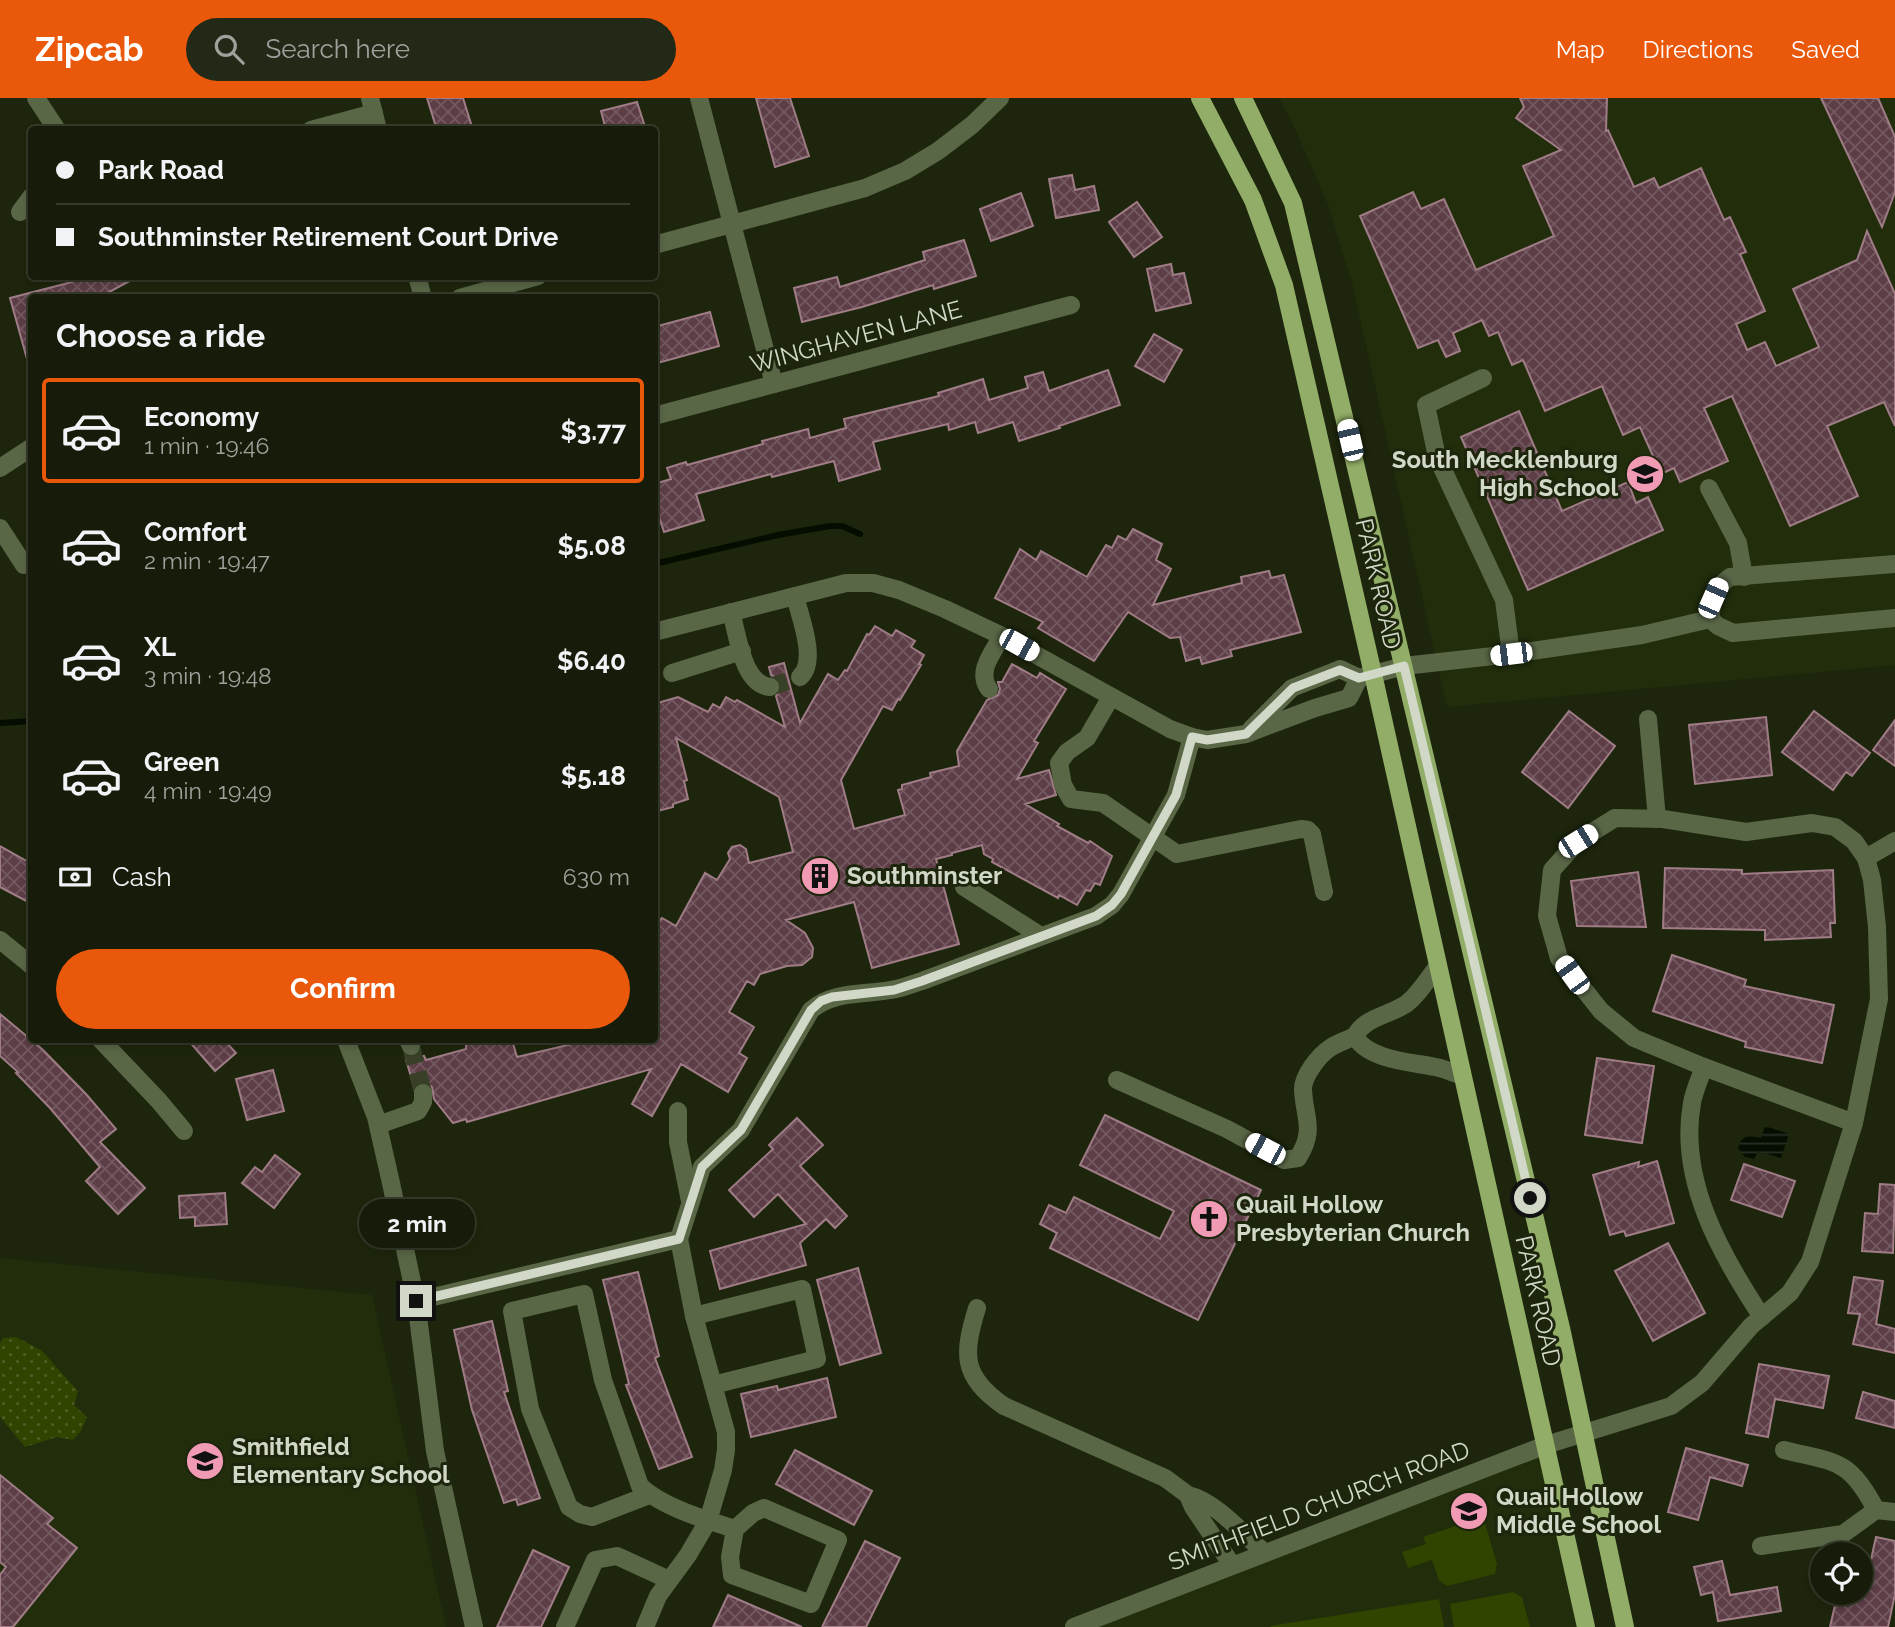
<!DOCTYPE html>
<meta charset="utf-8">
<style>
:root{--surface:#161c09;--page:#232917;--text:#f1f3f6;--muted:#9ea19c;--line:#353a2a;--accent:#ea580c}
body{margin:0;font-family:Raleway,sans-serif;background:var(--page);color:var(--text);height:100vh;display:flex;flex-direction:column;font-size:26px;white-space:nowrap}
*{box-sizing:border-box;margin:0}
p{font-size:23px;color:var(--muted)}
.icon{flex:none;width:38px;height:38px;fill:none;stroke:currentColor;stroke-width:2;stroke-linecap:round;stroke-linejoin:round}
.map{position:relative;flex:1;overflow:hidden}
.panel{position:absolute;left:28px;top:196px;width:630px;height:749px;display:flex;flex-direction:column;background:var(--surface);border-radius:7px;box-shadow:0 4px 10px #0003,0 0 0 2px var(--line)}
.panel>*{flex:none}
.banner{position:absolute;left:28px;top:28px;width:630px;height:154px;border-radius:7px;box-shadow:0 4px 10px #0003,0 0 0 2px var(--line);display:grid;align-content:center;height:154px;padding:0 28px;background:var(--surface)}
.tools{position:absolute;left:1810px;top:1444px;display:grid;gap:14px}
.tools a{display:grid;place-items:center;width:63px;height:63px;border-radius:50%;background:var(--surface);box-shadow:0 4px 10px #0003,0 0 0 2px var(--line);font-size:35px}
.end{position:absolute;width:32px;height:32px;margin:-16px;border:9px solid #d1d8c8;background:#111;box-shadow:0 0 0 4px #111}
.from{border-radius:50%}
.bubble{position:absolute;height:49px;border-radius:24px;background:var(--surface);box-shadow:0 4px 10px #0003,0 0 0 2px var(--line);font-size:23px;font-weight:700;line-height:49px;text-align:center}
.car{position:absolute;width:21px;height:42px;margin:-21px -10px;border-radius:9px;box-shadow:0 0 5px 2px #0007;background:linear-gradient(#fff 24%,#345 0 40%,#fff 0 76%,#345 0 86%,#fff 0)}
.banner b{display:flex;align-items:center;gap:24px;height:66px;font-size:26px}
.banner b+b{border-top:2px solid var(--line)}
.banner i{width:18px;height:18px;background:var(--text)}
ul{padding:0;list-style:none}
li{display:flex;align-items:center;gap:21px;height:105px;margin:0 14px 10px;padding:0 14px;border:4px solid transparent;border-radius:7px}
li div{flex:1}
li b{display:block;font-size:26px}
li em{font-style:normal;font-weight:700}
li.active{border-color:var(--accent)}
li>.icon{width:63px;height:63px;stroke-width:1.5}
h2{padding:0 28px;font-size:32px;line-height:84px}
.pay{display:flex;align-items:center;gap:18px;height:77px;padding:0 28px;font-size:26px}
.pay p{margin-inline-start:auto}
.button{display:flex;gap:14px;margin-top:auto;padding:14px 28px}
.button a{flex:1;height:80px;border-radius:42px;background:var(--accent);color:#fff;font-size:28px;font-weight:700;line-height:80px;text-align:center}
header{display:flex;align-items:center;gap:42px;box-sizing:border-box;height:98px;padding:0 35px;background:var(--accent);color:#fff}
header strong{font-size:33px}
nav{display:flex;gap:38px;margin-inline-start:auto;font-size:24px}
.search{width:490px;height:63px;background:var(--page);display:flex;align-items:center;gap:18px;box-sizing:border-box;padding:0 24px;border-radius:38px;color:var(--muted);font-size:26px}
.map>svg:first-child{display:block}
</style>
<header>
<strong>Zipcab</strong>
<div class="search"><svg class="icon" aria-label="search" viewBox="0 0 24 24"><circle cx="10" cy="10" r="6"/><path d="M15 15l6 6"/></svg>Search here</div>
<nav><a>Map</a><a>Directions</a><a>Saved</a></nav>
</header>
<div class="map">
<svg width="1895" height="1529" viewBox="0 0 1895 1529">
<defs>
<pattern id="grass-dots" width="8" height="8" patternUnits="userSpaceOnUse" patternTransform="scale(1.75)"><rect width="8" height="8" fill="#304400"/><path d="M2 2h.1M6 6h.1" fill="none" stroke="#4d5e24" stroke-width="1.8" stroke-linecap="round"/></pattern>
<pattern id="water-rules" width="6" height="5" patternUnits="userSpaceOnUse" patternTransform="scale(1.75)"><rect width="6" height="5" fill="#050c00"/><path d="M0 2.5h6" fill="none" stroke="#282f24"/></pattern>
<pattern id="building-cross-hatch" width="8" height="8" patternUnits="userSpaceOnUse" patternTransform="scale(1.75)"><rect width="8" height="8" fill="#5d3e47"/><path d="M0 0l8 8M0 8l8-8" fill="none" stroke="#735960"/></pattern>
</defs>
<rect width="100%" height="100%" fill="#1d260c"/>
<g fill="#212d0b">
<polygon points="1279,0 1895,0 1895,567 1447,609 1352,185 1327,104 1293,26"/>
<polygon points="0,1160 372,1197 446,1529 0,1529"/>
<polygon points="1538,1355 1577,1529 1086,1529"/>
</g>
<polygon fill="url(#grass-dots)" points="16,1239 41,1252 78,1293 74,1307 87,1319 81,1333 73,1342 57,1339 25,1349 0,1319 0,1245 3,1240"/>
<g fill="#304400">
<polygon points="1473,1419 1485,1425 1497,1466 1495,1476 1447,1488 1439,1482 1432,1462 1408,1470 1402,1454 1426,1446 1423,1439 1458,1427 1464,1422"/>
<polygon points="1513,1494 1522,1499 1530,1529 1454,1529 1450,1506"/>
<polygon points="1439,1501 1444,1529 1271,1529 1270,1528"/>
</g>
<path fill="url(#water-rules)" d="M 1765,1028 L 1789,1036 L 1781,1060 L 1758,1053 L 1754,1061 L 1745,1059 L 1738,1050 C 1742,1036 1749,1037 1761,1040 Z"/>
<g fill="none" stroke-linecap="round" stroke-linejoin="round">
<g stroke="#050c00" stroke-width="6">
<polyline points="654,466 778,437 830,428 842,428 860,436"/>
<polyline points="0,625 32,623"/>
</g>
</g>
<g fill="url(#building-cross-hatch)" stroke="#9f7c86" stroke-width="2">
<polygon points="427,0 463,0 472,29 464,32 437,32"/>
<polygon points="756,0 790,0 809,58 775,69"/>
<polygon points="1520,0 1607,0 1606,33 1608,32 1634,89 1654,80 1659,90 1701,70 1724,122 1730,119 1746,154 1740,156 1765,213 1736,226 1747,252 1765,244 1776,268 1819,249 1793,191 1857,162 1867,133 1895,196 1895,328 1884,304 1827,328 1858,398 1790,428 1732,298 1704,310 1728,363 1680,384 1674,370 1661,376 1640,329 1623,337 1602,288 1545,313 1523,262 1512,267 1498,234 1489,238 1482,222 1453,235 1460,253 1446,259 1438,242 1418,250 1360,118 1413,94 1421,111 1444,101 1476,172 1554,138 1523,68 1561,52 1516,20 1524,9"/>
<polygon points="1821,0 1878,0 1895,39 1895,94 1882,129"/>
<polygon points="637,4 646,32 606,32 601,13"/>
<polygon points="1072,77 1075,92 1094,88 1099,112 1056,120 1049,81"/>
<polygon points="1021,95 1033,128 991,143 980,111"/>
<polygon points="1137,104 1162,139 1134,159 1109,124"/>
<polygon points="964,142 976,178 934,191 933,187 862,209 802,224 794,190 837,179 840,189 925,162 923,154"/>
<polygon points="1171,166 1173,177 1184,175 1191,205 1156,213 1147,171"/>
<polygon points="69,178 139,178 98,200 32,200 32,261 27,261 10,200 72,184"/>
<polygon points="710,214 719,248 654,266 654,229"/>
<polygon points="1154,236 1182,252 1164,284 1135,268"/>
<polygon points="1108,272 1120,307 1059,328 1060,330 1019,343 1013,324 978,335 975,324 949,332 948,326 873,344 880,371 839,383 834,363 772,379 771,376 696,396 704,422 664,434 654,404 654,386 671,381 667,370 686,364 687,367 763,346 762,343 808,331 810,340 846,330 844,321 939,298 938,295 983,281 989,302 1028,290 1025,279 1043,274 1049,293"/>
<polygon points="1519,313 1562,413 1628,384 1636,405 1648,399 1663,432 1528,492 1461,339"/>
<polygon points="1133,431 1162,446 1156,462 1171,471 1153,507 1242,485 1241,479 1269,473 1271,480 1284,477 1301,534 1230,552 1232,558 1202,566 1200,559 1186,563 1180,539 1170,540 1128,514 1094,563 1038,530 1043,524 995,500 1020,451 1036,462 1041,453 1087,479 1106,447 1112,450 1118,438 1126,442"/>
<polygon points="875,528 892,538 896,532 915,543 911,549 924,557 919,566 921,567 900,602 898,601 892,612 883,608 841,682 854,731 905,717 898,692 902,691 902,687 931,679 930,675 959,668 957,653 987,602 998,597 1000,591 998,584 1002,584 1012,566 1037,580 1040,575 1066,591 1034,643 1038,645 1017,681 1049,672 1056,697 1025,706 1059,726 1057,728 1088,745 1090,743 1112,758 1100,787 1095,785 1090,793 1086,792 1077,807 1059,797 1058,800 992,764 993,761 984,756 982,747 952,755 952,757 936,761 959,846 872,870 854,804 786,822 805,835 813,850 812,859 802,867 787,868 760,876 754,887 747,883 729,914 754,929 739,955 747,960 728,994 681,966 652,1018 632,1006 651,971 467,1024 466,1021 453,1025 434,1001 432,989 419,980 412,982 406,962 424,958 426,962 466,951 466,942 512,942 517,959 589,942 654,942 654,819 660,822 662,820 676,828 705,775 717,782 730,761 728,755 732,749 740,747 746,751 749,765 793,754 779,699 676,640 687,682 684,683 688,701 673,706 673,709 654,714 654,606 678,599 708,614 713,606 720,610 726,599 735,604 737,602 785,629 776,598 780,593 781,586 778,581 771,577 769,569 784,565 800,625 828,576 838,582 845,572 847,573 867,536 869,537"/>
<polygon points="1569,613 1615,648 1568,710 1522,674"/>
<polygon points="1814,613 1870,655 1852,678 1846,674 1833,692 1782,654"/>
<polygon points="1766,619 1772,677 1695,686 1689,627"/>
<polygon points="1895,622 1895,668 1873,652"/>
<polygon points="0,748 32,766 32,806 0,789"/>
<polygon points="1665,770 1742,772 1742,776 1833,772 1835,825 1830,825 1831,839 1765,842 1765,832 1663,830"/>
<polygon points="1638,774 1646,829 1577,828 1571,783"/>
<polygon points="1672,857 1746,882 1744,888 1834,907 1822,965 1745,949 1746,944 1653,913"/>
<polygon points="0,916 42,951 86,996 116,1031 100,1044 145,1090 118,1116 86,1083 100,1069 50,1010 16,975 18,974 0,958"/>
<polygon points="188,942 224,942 236,955 215,973"/>
<polygon points="1597,960 1654,968 1642,1045 1585,1037"/>
<polygon points="273,972 284,1013 247,1022 236,981"/>
<polygon points="1105,1017 1261,1092 1198,1222 1050,1150 1057,1135 1040,1126 1049,1107 1066,1115 1074,1099 1160,1141 1174,1113 1080,1067"/>
<polygon points="797,1020 823,1047 800,1068 847,1118 835,1130 826,1121 800,1145 806,1167 720,1191 710,1153 806,1126 778,1096 754,1119 729,1092 773,1051 769,1047"/>
<polygon points="275,1057 300,1076 274,1110 242,1085 255,1069 262,1074"/>
<polygon points="1657,1063 1674,1125 1626,1138 1624,1133 1610,1137 1593,1077 1639,1064 1638,1069"/>
<polygon points="1744,1066 1795,1083 1782,1119 1731,1102"/>
<polygon points="1880,1086 1895,1087 1893,1155 1862,1153 1865,1115 1878,1116"/>
<polygon points="225,1095 227,1126 195,1128 195,1119 180,1120 179,1098"/>
<polygon points="1668,1145 1705,1215 1653,1243 1615,1173"/>
<polygon points="858,1170 881,1255 840,1267 817,1182"/>
<polygon points="638,1174 659,1258 655,1260 692,1359 659,1371 626,1287 629,1286 603,1182"/>
<polygon points="1854,1179 1883,1183 1876,1226 1895,1231 1895,1255 1853,1246 1860,1216 1848,1215"/>
<polygon points="492,1223 508,1293 504,1294 540,1400 518,1407 516,1401 504,1405 472,1312 454,1232"/>
<polygon points="1759,1266 1829,1278 1823,1310 1775,1301 1768,1339 1746,1335"/>
<polygon points="827,1280 836,1319 751,1339 741,1296 777,1288 778,1292"/>
<polygon points="1863,1294 1895,1303 1895,1330 1856,1320"/>
<polygon points="1686,1350 1748,1367 1742,1388 1710,1379 1698,1422 1668,1414"/>
<polygon points="795,1352 872,1393 854,1427 776,1386"/>
<polygon points="0,1377 53,1420 47,1426 77,1450 13,1529 0,1529 0,1477 6,1469 0,1464"/>
<polygon points="1876,1439 1895,1443 1895,1496 1888,1529 1830,1529 1838,1494 1860,1494 1860,1479 1867,1480"/>
<polygon points="865,1443 900,1460 866,1529 822,1529"/>
<polygon points="533,1452 569,1469 541,1529 497,1529"/>
<polygon points="1722,1463 1730,1497 1777,1489 1781,1513 1718,1523 1713,1494 1701,1497 1694,1469"/>
<polygon points="728,1497 802,1529 713,1529"/>
</g>
<g fill="none" stroke-linecap="round" stroke-linejoin="round">
<g stroke="#384128" stroke-width="18" stroke-dasharray="18 9" stroke-linecap="butt">
<polyline points="770,589 800,579"/>
<polyline points="411,948 423,995"/>
</g>
<g stroke="#5a6747" stroke-width="18">
<polyline points="36,0 57,32"/>
<polyline points="370,0 378,32"/>
<polyline points="699,0 774,286"/>
<polyline points="311,32 374,15"/>
<polyline points="20,114 32,98"/>
<polyline points="654,147 865,90 905,73 938,53 972,27 1000,0"/>
<polyline points="417,178 423,200"/>
<polyline points="460,200 538,178"/>
<polyline points="1483,280 1426,307 1437,359 1504,502 1511,556"/>
<polyline points="654,318 1071,207"/>
<polyline points="0,370 32,349"/>
<polyline points="1709,390 1738,445 1744,479"/>
<polyline points="0,430 24,467"/>
<path d="M 795,498 C 800,519 818,563 800,579"/>
<path d="M 731,514 C 738,537 742,586 770,589"/>
<path d="M 1710,521 C 1713,502 1713,491 1730,479 L 1895,466"/>
<polyline points="1710,521 1718,528 1733,535 1895,520"/>
<polyline points="654,534 846,485 873,485 899,492 945,511 1002,538 1170,631 1192,639 1207,642 1246,636 1315,610 1349,600 1359,580"/>
<polyline points="672,575 742,553"/>
<path d="M 989,591 C 976,574 993,554 1002,538"/>
<polyline points="1111,599 1087,640 1067,654 1059,665 1063,687 1071,701 1103,705 1177,756 1301,731 1308,732 1312,736 1324,794"/>
<polyline points="1648,621 1657,721"/>
<polyline points="1251,631 1292,590 1340,571 1359,580 1404,568 1511,556 1642,537 1710,521"/>
<polyline points="1866,760 1895,743"/>
<polyline points="964,789 1041,838"/>
<polyline points="0,842 32,868"/>
<path d="M 1438,868 C 1428,880 1418,898 1406,906 C 1388,918 1365,919 1355,938 C 1367,962 1412,964 1435,969 C 1444,970 1452,975 1461,977"/>
<polyline points="101,942 159,1003 184,1033"/>
<polyline points="346,942 376,1019 391,1085 416,1203 435,1353 474,1529"/>
<polyline points="408,942 411,948"/>
<path d="M 1704,969 C 1700,980 1694,993 1692,1005 C 1678,1082 1721,1157 1762,1219"/>
<path d="M 1117,982 L 1227,1031 L 1284,1062 L 1298,1060 C 1316,1031 1304,1020 1303,991 C 1303,978 1319,957 1330,950 C 1337,945 1347,942 1355,938"/>
<polyline points="678,1013 678,1044 690,1103"/>
<polyline points="378,1027 418,1013 423,1004 423,995"/>
<path d="M 416,1203 L 679,1141 L 702,1069 L 741,1032 L 811,912 C 833,893 863,897 890,892 C 901,891 912,886 922,883 L 1096,818 L 1112,807 L 1121,796 L 1176,697 L 1192,639"/>
<path d="M 977,1210 C 963,1256 961,1278 1004,1308 L 1165,1380 L 1188,1397"/>
<polyline points="694,1218 802,1191 817,1261 713,1287"/>
<path d="M 1784,1352 C 1836,1365 1849,1360 1876,1412 L 1895,1414"/>
<path d="M 649,1397 L 592,1419 L 580,1416 L 569,1409 L 530,1311 L 512,1213 L 584,1196 L 603,1282 L 640,1388 C 662,1409 706,1422 735,1431 L 753,1415 L 764,1410 L 838,1442 L 811,1506 L 732,1477 L 730,1459 L 735,1431"/>
<polyline points="1761,1448 1843,1436 1876,1412"/>
<path d="M 1232,1467 L 1193,1409 L 1188,1397 C 1215,1403 1244,1437 1265,1455"/>
<polyline points="565,1529 595,1462 617,1458 669,1482"/>
<polyline points="645,1529 658,1498 688,1457 708,1423 723,1372 726,1352 726,1334 694,1218 679,1141"/>
<polyline points="1074,1529 1546,1347 1671,1308 1702,1285 1751,1228 1790,1195 1810,1164 1854,1025 1879,901 1877,829 1872,782 1866,760 1854,743 1835,729 1812,725 1746,734 1663,721 1615,720 1578,743 1552,772 1547,818 1559,860 1601,913 1634,940 1704,969 1854,1025"/>
</g>
<g stroke="#92ad67" stroke-width="18">
<polyline points="1200,0 1253,102 1284,187 1373,576 1586,1529"/>
<polyline points="1243,0 1293,105 1561,1230 1625,1529"/>
</g>
</g>
<g fill="none" stroke-linecap="round" stroke-linejoin="round">
<polyline stroke="#d1d8c8" stroke-width="9" points="416,1203 679,1141 702,1069 741,1032 811,912 821,903 832,899 894,892 922,883 1096,818 1112,807 1121,796 1176,697 1192,639 1207,642 1246,636 1293,590 1340,572 1359,580 1404,568 1530,1100"/>
</g>
<defs>
<g id="school-disc" transform="scale(2.0125)"><circle r="9.5" fill="#f09ab4" stroke="#1d260c"/><path d="M0-5L7-2L0 1L-7-2ZM-4 1L0 2.5L4 1V4Q0 6-4 4Z" fill="#111"/></g>
<g id="building-disc" transform="scale(2.0125)"><circle r="9.5" fill="#f09ab4" stroke="#1d260c"/><path d="M-4-6H4V6H1V3H-1V6H-4ZM-2.5-4.3h1.7v1.8h-1.7ZM.8-4.3h1.7v1.8H.8ZM-2.5-1h1.7V.8h-1.7ZM.8-1h1.7V.8H.8Z" fill="#111"/></g>
<g id="church-disc" transform="scale(2.0125)"><circle r="9.5" fill="#f09ab4" stroke="#1d260c"/><path d="M-1.2-6h2.4v3.5h3.3v2.4h-3.3V6h-2.4V-.1h-3.3v-2.4h3.3Z" fill="#111"/></g>
</defs>
<g fill-rule="evenodd">
<use href="#school-disc" x="1645" y="376"/>
<use href="#building-disc" x="820" y="778"/>
<use href="#church-disc" x="1209" y="1121"/>
<use href="#school-disc" x="205" y="1363"/>
<use href="#school-disc" x="1469" y="1413"/>
</g>
<g text-anchor="middle" stroke-width="6" stroke-linejoin="round" paint-order="stroke">
<g font-size="24" fill="#d1d8c8" stroke="#1d260c">
<text transform="translate(856 239) rotate(-15)" y="8">WINGHAVEN LANE</text>
<text transform="translate(1378 486) rotate(77)" y="8">PARK ROAD</text>
<text transform="translate(1538 1203) rotate(77)" y="8">PARK ROAD</text>
<text transform="translate(1319 1408) rotate(-21)" y="8">SMITHFIELD CHURCH ROAD</text>
</g>
<g font-size="24" font-weight="bold" fill="#d1d8c8" stroke="#1d260c" text-anchor="start">
<text x="1618" y="370" text-anchor="end">South Mecklenburg<tspan x="1618" dy="28">High School</tspan></text>
<text x="847" y="786">Southminster</text>
<text x="1236" y="1115">Quail Hollow<tspan x="1236" dy="28">Presbyterian Church</tspan></text>
<text x="232" y="1357">Smithfield<tspan x="232" dy="28">Elementary School</tspan></text>
<text x="1496" y="1407">Quail Hollow<tspan x="1496" dy="28">Middle School</tspan></text>
</g>
</g>
</svg>
<div class="tools">
<a><svg class="icon" aria-label="locate" viewBox="0 0 24 24"><circle cx="12" cy="12" r="6"/><path d="M12 2v4M12 18v4M2 12h4M18 12h4"/></svg></a>
</div>
<i class="end from" style="left:1530px;top:1100px"></i>
<i class="end" style="left:416px;top:1203px"></i>
<div class="bubble" style="left:359px;top:1101px;width:116px">2 min</div>
<i class="car" style="left:1350px;top:342px;rotate:347deg"></i>
<i class="car" style="left:1713px;top:500px;rotate:24deg"></i>
<i class="car" style="left:1019px;top:547px;rotate:119deg"></i>
<i class="car" style="left:1511px;top:556px;rotate:263deg"></i>
<i class="car" style="left:1578px;top:743px;rotate:58deg"></i>
<i class="car" style="left:1572px;top:877px;rotate:324deg"></i>
<i class="car" style="left:1265px;top:1051px;rotate:298deg"></i>
<div class="banner">
<b><i class="from"></i>Park Road</b>
<b><i></i>Southminster Retirement Court Drive</b>
</div>
<section class="panel">
<h2>Choose a ride</h2>
<ul>
<li class="active"><svg class="icon" aria-label="car" viewBox="0 0 24 24"><path d="M5 17H2v-5l4-1 3-4h7l3 4 3 1v5h-3M9 17h6M6 11h13"/><circle cx="7" cy="17" r="2"/><circle cx="17" cy="17" r="2"/></svg><div><b>Economy</b><p>1 min · 19:46</p></div><em>$3.77</em></li>
<li><svg class="icon" aria-label="car" viewBox="0 0 24 24"><path d="M5 17H2v-5l4-1 3-4h7l3 4 3 1v5h-3M9 17h6M6 11h13"/><circle cx="7" cy="17" r="2"/><circle cx="17" cy="17" r="2"/></svg><div><b>Comfort</b><p>2 min · 19:47</p></div><em>$5.08</em></li>
<li><svg class="icon" aria-label="car" viewBox="0 0 24 24"><path d="M5 17H2v-5l4-1 3-4h7l3 4 3 1v5h-3M9 17h6M6 11h13"/><circle cx="7" cy="17" r="2"/><circle cx="17" cy="17" r="2"/></svg><div><b>XL</b><p>3 min · 19:48</p></div><em>$6.40</em></li>
<li><svg class="icon" aria-label="car" viewBox="0 0 24 24"><path d="M5 17H2v-5l4-1 3-4h7l3 4 3 1v5h-3M9 17h6M6 11h13"/><circle cx="7" cy="17" r="2"/><circle cx="17" cy="17" r="2"/></svg><div><b>Green</b><p>4 min · 19:49</p></div><em>$5.18</em></li>
</ul>
<div class="pay"><svg class="icon" aria-label="cash" viewBox="0 0 24 24"><path d="M3 7h18v10H3z"/><circle cx="12" cy="12" r="2"/></svg>Cash<p>630 m</p></div>
<div class="button"><a>Confirm</a></div>
</section>
</div>
